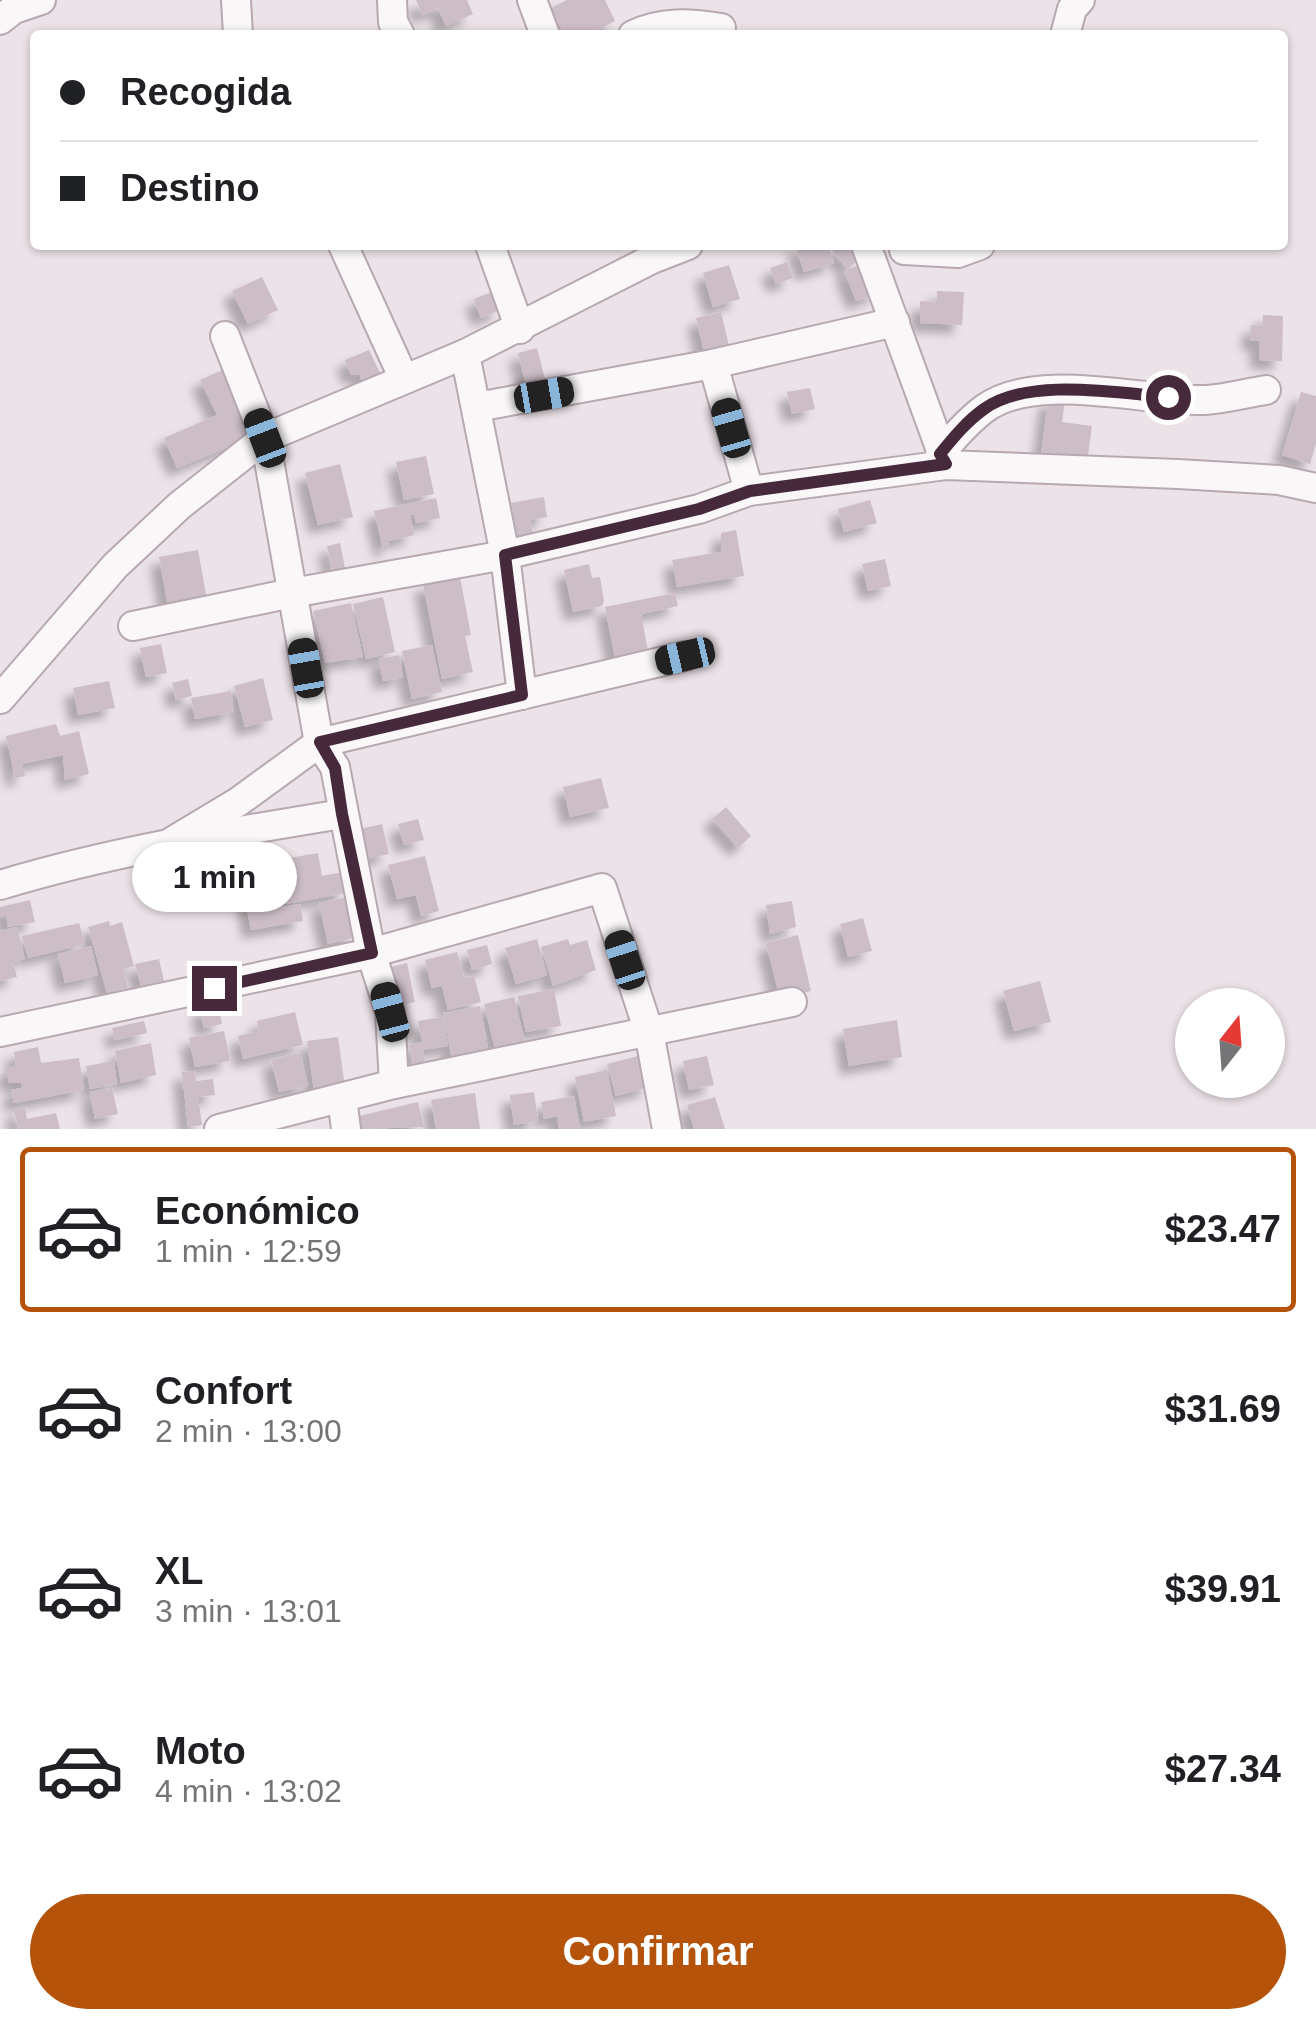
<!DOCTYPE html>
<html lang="es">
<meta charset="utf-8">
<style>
:root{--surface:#fff;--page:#f6f6f6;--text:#202124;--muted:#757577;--line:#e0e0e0;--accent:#b45309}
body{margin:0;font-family:Arial,sans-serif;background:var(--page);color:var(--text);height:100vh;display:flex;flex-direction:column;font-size:38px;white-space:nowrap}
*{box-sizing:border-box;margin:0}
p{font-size:32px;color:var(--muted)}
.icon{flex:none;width:55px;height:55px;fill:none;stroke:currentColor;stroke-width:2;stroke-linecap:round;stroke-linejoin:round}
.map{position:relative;height:1129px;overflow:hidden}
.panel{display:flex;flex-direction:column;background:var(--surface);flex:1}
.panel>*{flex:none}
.banner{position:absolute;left:30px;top:30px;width:1258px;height:220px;border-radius:10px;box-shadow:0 2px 8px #0004;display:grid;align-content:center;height:220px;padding:0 30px;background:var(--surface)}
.needle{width:65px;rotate:17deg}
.controls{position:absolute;left:1175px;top:988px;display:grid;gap:20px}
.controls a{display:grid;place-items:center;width:110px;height:110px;border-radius:50%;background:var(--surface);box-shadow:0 2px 8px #0004;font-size:50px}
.end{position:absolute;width:45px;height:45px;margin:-22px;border:12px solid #462a3b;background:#fff;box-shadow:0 0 0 5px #fff}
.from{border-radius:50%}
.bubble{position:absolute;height:70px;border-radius:35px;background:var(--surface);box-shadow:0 2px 8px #0004;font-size:32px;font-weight:600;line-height:70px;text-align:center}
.car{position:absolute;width:30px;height:60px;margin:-30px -15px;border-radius:12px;box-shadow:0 0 8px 2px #0007;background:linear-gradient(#222 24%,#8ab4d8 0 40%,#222 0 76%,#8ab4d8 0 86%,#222 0)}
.banner b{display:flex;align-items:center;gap:35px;height:95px;font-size:38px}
.banner b+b{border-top:2px solid var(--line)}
.banner i{width:25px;height:25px;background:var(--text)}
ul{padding:18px 0 0;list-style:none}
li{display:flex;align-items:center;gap:30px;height:165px;margin:0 20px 15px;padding:0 10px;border:5px solid transparent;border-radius:10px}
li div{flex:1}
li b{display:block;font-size:38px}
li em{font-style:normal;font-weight:600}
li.on{border-color:var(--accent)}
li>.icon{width:90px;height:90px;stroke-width:1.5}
.primary-button{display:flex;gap:20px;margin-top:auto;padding:20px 30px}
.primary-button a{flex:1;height:115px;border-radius:60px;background:var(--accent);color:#fff;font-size:40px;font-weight:600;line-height:115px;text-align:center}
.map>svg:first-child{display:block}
</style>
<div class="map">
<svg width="1316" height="1129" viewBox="0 0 1316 1129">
<defs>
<filter id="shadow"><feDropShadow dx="-9" dy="9" stdDeviation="5" flood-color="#0004"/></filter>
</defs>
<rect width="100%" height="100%" fill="#ece3e9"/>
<g fill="#cdbdc7" filter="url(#shadow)">
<polygon points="416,0 467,0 473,14 446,26 438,8 422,15"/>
<polygon points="567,0 605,0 615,21 587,35 564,35 551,8"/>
<polygon points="795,245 828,245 834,263 804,272"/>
<polygon points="836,245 848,245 860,258 848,269 831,249"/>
<polygon points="787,262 793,278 776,284 770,268"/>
<polygon points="866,262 878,293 856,301 844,271"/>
<polygon points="729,265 740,299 713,307 703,273"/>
<polygon points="262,277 278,310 248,324 232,291"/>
<polygon points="494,291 501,310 481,318 474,299"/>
<polygon points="937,291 964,292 962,325 920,323 920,301 937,302"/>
<polygon points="721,312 730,350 705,356 696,318"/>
<polygon points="1263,315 1283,316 1282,361 1259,360 1259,341 1250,341 1251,325 1263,326"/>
<polygon points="537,348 545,379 526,384 518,353"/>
<polygon points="369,350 381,375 363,383 359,374 351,375 345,360"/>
<polygon points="227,368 255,436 177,468 164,438 217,415 200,380"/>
<polygon points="810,388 815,409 792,414 787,392"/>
<polygon points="1301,392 1316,396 1316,444 1310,464 1282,455"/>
<polygon points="1048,398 1065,400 1062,422 1092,426 1086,469 1040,464"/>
<polygon points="426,456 434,494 404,500 396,462"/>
<polygon points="340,464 353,517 318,525 305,473"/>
<polygon points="544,497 547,517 530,520 533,534 518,537 511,503"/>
<polygon points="436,498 440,518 416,523 414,514 410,515 414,535 388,541 389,548 383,549 374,511"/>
<polygon points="870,500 877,523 844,532 838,509"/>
<polygon points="736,530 744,576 677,587 672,560 721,552 721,533"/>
<polygon points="340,543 345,568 332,570 327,546"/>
<polygon points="198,550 208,605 169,612 159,557"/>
<polygon points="885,559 891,586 868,591 862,564"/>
<polygon points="589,564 592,578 600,577 604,601 602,606 573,612 564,570"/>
<polygon points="460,577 471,635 465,636 473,672 442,679 423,584"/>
<polygon points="675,593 678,606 641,614 648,651 615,658 605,607"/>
<polygon points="383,597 395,652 366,659 353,604"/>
<polygon points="351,603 363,657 325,663 313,611"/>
<polygon points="161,644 167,673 146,677 140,648"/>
<polygon points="432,645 442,692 412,699 402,651"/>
<polygon points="399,655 403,677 383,681 379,659"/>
<polygon points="263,678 273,720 245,727 234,686"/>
<polygon points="188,679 192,696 176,700 172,683"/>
<polygon points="109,681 115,708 78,715 73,688"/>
<polygon points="231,691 234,712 195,719 191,698"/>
<polygon points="56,724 60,736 79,731 89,774 65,780 63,755 22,764 25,776 15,778 6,736"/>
<polygon points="601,778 609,808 570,817 563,787"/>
<polygon points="726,807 751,836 738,848 712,819"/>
<polygon points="418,819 424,840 404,845 398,824"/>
<polygon points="382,824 389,854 367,859 360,829"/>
<polygon points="318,853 322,876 343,872 347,893 285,904 277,860"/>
<polygon points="425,856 439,911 421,916 416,895 397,899 388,865"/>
<polygon points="227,857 234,882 211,888 213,894 199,897 190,864"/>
<polygon points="268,861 277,908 300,904 303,921 251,930 239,867"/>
<polygon points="348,897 357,937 328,944 319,903"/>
<polygon points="30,900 35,922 8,927 6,915 0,917 0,907"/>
<polygon points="792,901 796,927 770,934 766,905"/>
<polygon points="863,918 872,951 848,957 840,924"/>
<polygon points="109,921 110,926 122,922 134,966 123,969 128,988 107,993 88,927"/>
<polygon points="79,923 85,944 28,958 22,936"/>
<polygon points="17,927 25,959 13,962 17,977 0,981 0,931"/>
<polygon points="798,935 811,991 780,999 766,943"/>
<polygon points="537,939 547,975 516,984 505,948"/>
<polygon points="568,939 570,945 587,940 596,970 553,986 541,947"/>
<polygon points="487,945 492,964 472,970 467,950"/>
<polygon points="91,946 98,975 65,983 58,954"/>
<polygon points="457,952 464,978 474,976 481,1002 448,1010 442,986 432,988 425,960"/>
<polygon points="159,959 164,981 141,986 135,964"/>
<polygon points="407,963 415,1002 398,1006 391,967"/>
<polygon points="1040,981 1051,1022 1014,1031 1003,991"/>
<polygon points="554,989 561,1026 526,1032 518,996"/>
<polygon points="514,997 526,1046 496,1053 484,1004"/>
<polygon points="218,1004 222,1024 204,1028 200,1008"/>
<polygon points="480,1006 490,1058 453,1065 443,1013"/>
<polygon points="295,1012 303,1045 243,1059 238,1036 259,1031 257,1021"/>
<polygon points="443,1017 448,1046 423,1050 427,1073 415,1075 409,1045 422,1042 418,1021"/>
<polygon points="897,1020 902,1057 849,1066 843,1029"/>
<polygon points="144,1021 147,1033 115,1040 112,1028"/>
<polygon points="224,1031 230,1061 195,1067 189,1038"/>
<polygon points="338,1037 345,1087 314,1091 307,1041"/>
<polygon points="151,1043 156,1075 121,1083 115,1051"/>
<polygon points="38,1047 41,1063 79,1058 84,1090 14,1103 11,1090 22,1088 21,1083 9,1083 6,1068 16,1066 14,1052"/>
<polygon points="300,1053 308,1086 279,1092 271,1059"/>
<polygon points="642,1055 650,1087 616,1096 607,1064"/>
<polygon points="707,1056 714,1085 689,1090 683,1061"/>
<polygon points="114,1061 117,1084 90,1089 86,1066"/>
<polygon points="607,1070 616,1116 584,1122 575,1077"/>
<polygon points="195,1071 196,1081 213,1079 215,1095 198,1097 202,1125 188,1127 182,1072"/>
<polygon points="112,1088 118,1114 95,1119 90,1092"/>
<polygon points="534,1092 538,1121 514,1125 510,1095"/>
<polygon points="475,1093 480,1129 436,1129 431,1100"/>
<polygon points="574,1096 580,1129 559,1129 557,1116 544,1119 541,1102"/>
<polygon points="715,1097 725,1129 694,1129 687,1105"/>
<polygon points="418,1102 424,1127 358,1129 355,1117"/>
<polygon points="25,1108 27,1119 56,1113 60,1129 18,1129 14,1110"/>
</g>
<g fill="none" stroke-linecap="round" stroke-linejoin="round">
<g stroke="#b7a8b1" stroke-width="32">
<g id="minor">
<polyline points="236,0 238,35"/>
<polyline points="392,0 393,22 400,35"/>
<polyline points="532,0 545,35"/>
<polyline points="0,20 14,9 41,0"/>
<path d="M 633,35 C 661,21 690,23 721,28"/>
<polyline points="1065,35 1072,9 1080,0"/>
<polyline points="343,245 404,379"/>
<polyline points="490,245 520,329"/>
<polyline points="866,245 946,464"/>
<polyline points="904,250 958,253 980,245"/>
<polyline points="225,336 265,438 319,743 335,767 371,953 390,1012 394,1084"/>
<polyline points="465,354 505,555 522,695"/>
<polyline points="713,364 749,491"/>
<polyline points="477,407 713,364 895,322"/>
<path d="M 940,454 C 953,438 967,422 984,409 C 1037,370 1143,402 1205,400 C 1225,399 1246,393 1266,390"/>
<polyline points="133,626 292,593 505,555 699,509 749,491 946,465 1178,474 1279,480 1316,488"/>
<polyline points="0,699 115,566 179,506 265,438 465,354 652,259 688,245"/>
<polyline points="173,841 238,802 319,743 685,656"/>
<path d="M 0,885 C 112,851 226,833 342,814"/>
<polyline points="0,1032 371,953 602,888 649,1032 667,1129"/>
<polyline points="342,1098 346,1129"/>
<polyline points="219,1129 394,1084 792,1002"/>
</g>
</g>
<use href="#minor" stroke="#faf7f9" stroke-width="28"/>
</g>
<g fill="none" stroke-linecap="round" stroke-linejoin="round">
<path stroke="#462a3b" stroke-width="12" d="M 214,988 L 372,953 L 342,814 L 335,768 L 320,742 L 522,695 L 505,555 L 699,509 L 750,491 L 946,464 L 940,454 C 953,438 967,421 984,409 C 1028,377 1117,393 1168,397"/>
</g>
</svg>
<div class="controls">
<a><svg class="needle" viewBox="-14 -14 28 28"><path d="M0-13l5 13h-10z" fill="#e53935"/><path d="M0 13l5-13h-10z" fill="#757577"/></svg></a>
</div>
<i class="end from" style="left:1168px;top:397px"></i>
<i class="end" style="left:214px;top:988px"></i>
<div class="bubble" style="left:132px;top:842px;width:165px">1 min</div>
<i class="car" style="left:544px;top:395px;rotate:80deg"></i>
<i class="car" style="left:731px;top:428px;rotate:344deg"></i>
<i class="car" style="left:265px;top:438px;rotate:339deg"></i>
<i class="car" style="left:685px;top:656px;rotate:257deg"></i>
<i class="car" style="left:306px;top:668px;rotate:350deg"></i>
<i class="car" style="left:625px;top:960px;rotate:342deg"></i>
<i class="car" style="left:390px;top:1012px;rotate:345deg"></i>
<div class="banner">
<b><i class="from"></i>Recogida</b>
<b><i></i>Destino</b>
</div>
</div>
<section class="panel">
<ul>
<li class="on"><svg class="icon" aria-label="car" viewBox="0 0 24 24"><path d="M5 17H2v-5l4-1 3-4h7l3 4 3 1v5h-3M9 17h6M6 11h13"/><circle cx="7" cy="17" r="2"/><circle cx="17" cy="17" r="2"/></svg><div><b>Económico</b><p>1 min · 12:59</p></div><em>$23.47</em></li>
<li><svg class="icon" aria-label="car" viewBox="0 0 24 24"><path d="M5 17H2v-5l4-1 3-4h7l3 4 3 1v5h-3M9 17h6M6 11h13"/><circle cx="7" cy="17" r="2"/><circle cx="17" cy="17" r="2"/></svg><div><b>Confort</b><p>2 min · 13:00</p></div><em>$31.69</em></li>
<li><svg class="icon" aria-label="car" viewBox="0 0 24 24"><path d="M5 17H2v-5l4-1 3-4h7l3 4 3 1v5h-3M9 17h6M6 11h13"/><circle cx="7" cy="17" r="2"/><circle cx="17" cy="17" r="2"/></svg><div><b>XL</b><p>3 min · 13:01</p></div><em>$39.91</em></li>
<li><svg class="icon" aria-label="car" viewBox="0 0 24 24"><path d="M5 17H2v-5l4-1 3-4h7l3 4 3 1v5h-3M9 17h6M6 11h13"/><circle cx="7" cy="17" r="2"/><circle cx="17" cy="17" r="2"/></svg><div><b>Moto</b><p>4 min · 13:02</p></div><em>$27.34</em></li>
</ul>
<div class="primary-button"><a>Confirmar</a></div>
</section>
